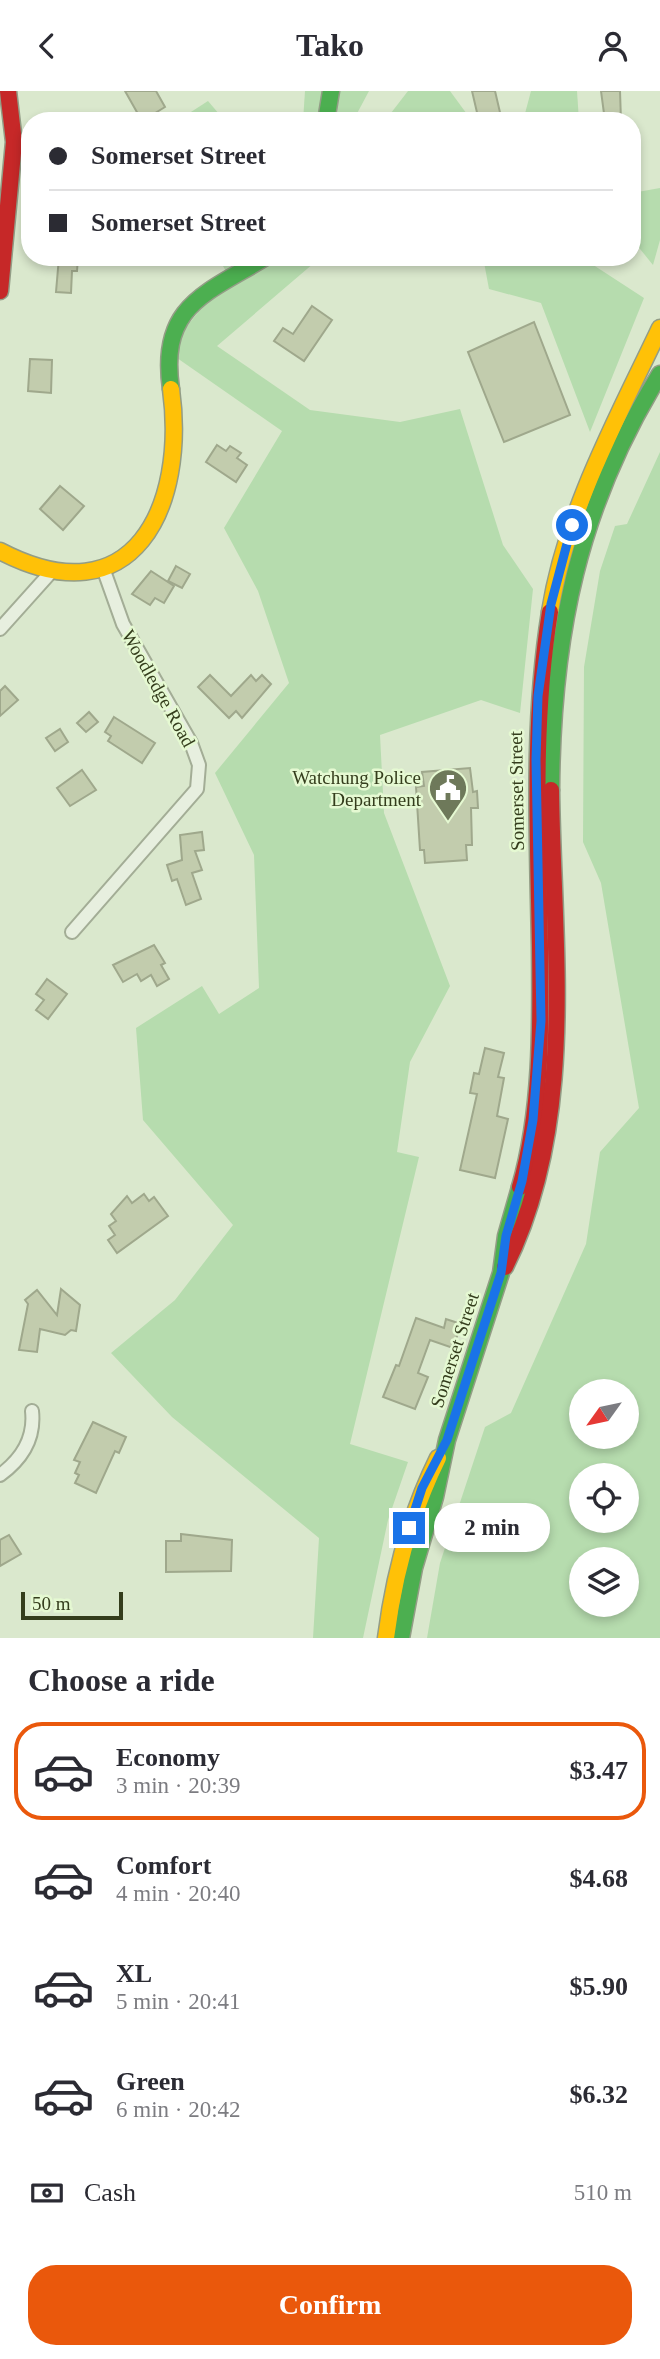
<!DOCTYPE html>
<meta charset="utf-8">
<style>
:root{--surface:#fff;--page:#f2f2f3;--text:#2b2b33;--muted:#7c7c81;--line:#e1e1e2;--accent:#ea580c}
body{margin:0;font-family:Georgia,serif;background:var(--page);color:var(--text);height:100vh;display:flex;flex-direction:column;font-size:26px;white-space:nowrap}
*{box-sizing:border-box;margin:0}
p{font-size:23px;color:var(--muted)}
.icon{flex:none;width:38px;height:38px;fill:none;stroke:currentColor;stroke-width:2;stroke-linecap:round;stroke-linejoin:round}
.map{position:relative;height:1547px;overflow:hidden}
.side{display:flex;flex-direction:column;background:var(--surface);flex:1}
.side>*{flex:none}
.guide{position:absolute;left:21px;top:21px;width:620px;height:154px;border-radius:28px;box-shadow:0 4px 10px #0003;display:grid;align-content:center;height:154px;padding:0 28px;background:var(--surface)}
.needle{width:46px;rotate:237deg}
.buttons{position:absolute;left:569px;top:1288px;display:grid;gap:14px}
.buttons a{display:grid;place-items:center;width:70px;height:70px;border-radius:50%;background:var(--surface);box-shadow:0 4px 10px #0003;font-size:35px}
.scale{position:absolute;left:21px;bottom:18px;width:102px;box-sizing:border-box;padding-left:7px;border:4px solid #343d1c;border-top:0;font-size:19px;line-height:24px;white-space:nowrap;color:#343d1c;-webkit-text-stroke:5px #e5f9d2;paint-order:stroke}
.end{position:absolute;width:32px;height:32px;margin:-16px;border:9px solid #1a73e8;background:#fff;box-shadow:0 0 0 4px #fff}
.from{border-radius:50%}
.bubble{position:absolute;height:49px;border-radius:24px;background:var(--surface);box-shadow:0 4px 10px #0003;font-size:23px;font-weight:800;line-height:49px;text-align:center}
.guide b{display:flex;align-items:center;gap:24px;height:66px;font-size:26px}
.guide b+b{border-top:2px solid var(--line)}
.guide i{width:18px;height:18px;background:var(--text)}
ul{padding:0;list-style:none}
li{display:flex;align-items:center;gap:21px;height:98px;margin:0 14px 10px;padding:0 14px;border:4px solid transparent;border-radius:28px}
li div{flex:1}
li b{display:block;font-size:26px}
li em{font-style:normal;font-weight:800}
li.active{border-color:var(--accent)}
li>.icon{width:63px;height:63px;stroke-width:1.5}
h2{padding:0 28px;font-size:32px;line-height:84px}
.pay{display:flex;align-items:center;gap:18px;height:77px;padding:0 28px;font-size:26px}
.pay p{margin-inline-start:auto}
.cta{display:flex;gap:14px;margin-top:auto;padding:14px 28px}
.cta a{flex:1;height:80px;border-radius:28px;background:var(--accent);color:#fff;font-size:28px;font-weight:800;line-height:80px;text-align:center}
header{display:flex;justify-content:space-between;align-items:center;height:91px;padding:0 28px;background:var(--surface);font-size:32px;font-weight:800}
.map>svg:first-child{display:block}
</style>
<header><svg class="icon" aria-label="back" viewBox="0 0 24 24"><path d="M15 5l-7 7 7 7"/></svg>Tako<svg class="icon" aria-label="person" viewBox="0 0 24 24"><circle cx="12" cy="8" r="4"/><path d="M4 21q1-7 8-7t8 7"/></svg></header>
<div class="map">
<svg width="660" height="1547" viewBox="0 0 660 1547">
<rect width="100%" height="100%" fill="#dae8cd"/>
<g fill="#b6dcae" fill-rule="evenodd">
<polygon points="305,0 369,0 353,30 303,30"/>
<polygon points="408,0 450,0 472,30 401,30 391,22"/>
<polygon points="531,0 577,0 579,30 523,30"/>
<polygon points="208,10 225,30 177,30"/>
<polygon points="660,97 660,149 653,174 632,148 632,102"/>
<polygon points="218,166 321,166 217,255 310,319 400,331 460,318 503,454 533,498 520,622 481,609 380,644 384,722 450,895 410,971 397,1061 419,1066 350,1353 408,1371 388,1429 363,1547 313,1547 319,1447 172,1326 111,1262 175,1209 233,1134 143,1029 136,937 202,895 219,923 259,897 254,764 215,682 289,592 258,500 224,437 282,340 167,260 228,184"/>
<polygon points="483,166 581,166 644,207 590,341 541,212 489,198"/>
<path d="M 660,361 L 660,1547 L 427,1547 L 440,1472 L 485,1336 L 511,1322 L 586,1153 L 600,1061 L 639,1017 L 601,792 L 583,751 L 584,576 L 600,480 L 615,435 L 627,433 ZM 581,1300 L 626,1300 L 626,1346 L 581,1346 ZM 626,1384 L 626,1430 L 581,1430 L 581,1384 ZM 626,1468 L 626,1514 L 581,1514 L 581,1468 Z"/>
</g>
<g fill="#c2ccad" stroke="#9fa88c" stroke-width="2">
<polygon points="125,0 156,0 165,16 142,30"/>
<polygon points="472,0 495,0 502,30 479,30"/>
<polygon points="601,0 620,0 621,30 605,30"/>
<polygon points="59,166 78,166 77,180 72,180 71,202 56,201"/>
<polygon points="312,215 332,229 304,270 274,250 283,237 293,243"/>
<polygon points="534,231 570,324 504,351 468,261"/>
<polygon points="30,268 52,269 51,302 28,300"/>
<polygon points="217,354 226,360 230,355 241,362 237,367 247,374 236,391 206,371"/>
<polygon points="60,395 84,415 63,439 40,418"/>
<polygon points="176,475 190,483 182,497 168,490"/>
<polygon points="151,480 174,495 164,512 155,507 150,514 132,503"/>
<polygon points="210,584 231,605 251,584 256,590 262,584 271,593 242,627 236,620 229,627 198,596"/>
<polygon points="5,595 18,609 0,625 0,600"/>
<polygon points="89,621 98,631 86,641 77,632"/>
<polygon points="114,626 155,652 142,672 108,650 111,645 105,641"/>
<polygon points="60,638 68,651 55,660 46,647"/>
<polygon points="470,677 473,701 477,700 478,717 471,717 472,754 466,754 467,769 425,772 424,759 420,759 416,696 424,695 422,681"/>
<polygon points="82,679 96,699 70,715 57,697"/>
<polygon points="202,741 204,759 195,760 202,779 192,782 201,808 186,814 177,788 172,790 167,774 182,769 180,744"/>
<polygon points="154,854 165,872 161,874 169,888 157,895 151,884 141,890 137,883 123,891 113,874"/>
<polygon points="47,888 67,903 48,928 36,919 44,909 36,903"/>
<polygon points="485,957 504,962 498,986 504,987 497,1025 508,1028 495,1087 460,1079 477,1003 470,1002 474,982 479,983"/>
<polygon points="144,1103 149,1110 154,1106 168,1125 117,1162 108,1149 115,1144 109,1135 116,1130 111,1123 127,1105 132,1112"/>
<polygon points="61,1198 80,1214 76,1240 71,1239 65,1244 40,1238 37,1261 19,1259 28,1213 25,1209 37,1199 57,1224"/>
<polygon points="416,1227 444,1237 446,1228 461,1233 453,1257 430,1249 418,1282 428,1286 415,1318 383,1306 396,1274 399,1275"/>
<polygon points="93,1331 126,1346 119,1362 115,1360 96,1402 75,1392 79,1384 75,1382 80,1371 74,1369"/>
<polygon points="181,1443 232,1449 231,1480 166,1481 166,1450 181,1450"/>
<polygon points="9,1444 21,1463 0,1475 0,1449"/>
</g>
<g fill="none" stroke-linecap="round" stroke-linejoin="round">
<g stroke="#a3ad96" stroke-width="16">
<g id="street">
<polyline points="0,538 52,480"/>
<polyline points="72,841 197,698 199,674 191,652 123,533 103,477"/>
<path d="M 0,1384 C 22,1368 35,1347 32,1320"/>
</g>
</g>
<g stroke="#939d86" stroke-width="19">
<g id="fast">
<polyline points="326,30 331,0"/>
<path d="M 171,298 C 159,215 205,203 266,166"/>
<path d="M 551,699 C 552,544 578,416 660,283"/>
<polyline points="401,1547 414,1477 435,1406 447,1349 501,1182 506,1145 520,1096"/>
</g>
</g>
<g stroke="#939d86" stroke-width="19">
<g id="slow">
<path d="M 0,460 C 134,530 187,415 171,298"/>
<path d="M 550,521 C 566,420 617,328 660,237"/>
<path d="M 386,1547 C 394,1484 410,1424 438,1367"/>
</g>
</g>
<g stroke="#939d86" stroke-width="19">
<g id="jam">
<polyline points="0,200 14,51 8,0"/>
<path d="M 520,1096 C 542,1020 541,935 540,856 C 538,744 532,632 550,521"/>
<path d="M 505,1176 C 578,1029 553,858 551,699"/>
</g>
</g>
<use href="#street" stroke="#e7efdf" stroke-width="12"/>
<use href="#fast" stroke="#4caf50" stroke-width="16"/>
<use href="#slow" stroke="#ffc107" stroke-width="16"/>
<use href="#jam" stroke="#c62828" stroke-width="16"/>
</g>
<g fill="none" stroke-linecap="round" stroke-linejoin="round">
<polyline stroke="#1a73e8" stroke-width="9" points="409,1437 422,1397 447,1349 501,1182 506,1145 522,1090 533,1029 541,930 536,669 538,605 551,513 572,434"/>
</g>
<defs>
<g id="civic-pin" transform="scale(2.0125)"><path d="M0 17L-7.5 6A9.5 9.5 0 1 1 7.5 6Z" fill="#6e795a" stroke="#e5f9d2"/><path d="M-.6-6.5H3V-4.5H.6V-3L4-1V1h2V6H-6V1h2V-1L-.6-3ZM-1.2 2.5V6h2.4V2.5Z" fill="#fff"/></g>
</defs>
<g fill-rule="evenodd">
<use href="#civic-pin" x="448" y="697"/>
</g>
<g text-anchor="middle" stroke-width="5" stroke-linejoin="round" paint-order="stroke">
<g font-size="19" fill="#343d1c" stroke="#e5f9d2">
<text transform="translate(159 597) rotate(61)" y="7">Woodledge Road</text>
<text transform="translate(516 700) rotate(-91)" y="7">Somerset Street</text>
<text transform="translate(454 1259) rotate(-72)" y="7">Somerset Street</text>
</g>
<g font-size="19" fill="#343d1c" stroke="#e5f9d2" text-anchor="end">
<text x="421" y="693">Watchung Police<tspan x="421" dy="22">Department</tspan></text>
</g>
</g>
</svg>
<div class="buttons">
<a><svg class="needle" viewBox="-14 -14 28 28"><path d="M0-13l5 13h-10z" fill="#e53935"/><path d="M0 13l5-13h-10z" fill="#7c7c81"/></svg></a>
<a><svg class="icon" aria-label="locate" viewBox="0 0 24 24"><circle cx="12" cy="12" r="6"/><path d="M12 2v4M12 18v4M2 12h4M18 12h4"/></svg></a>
<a><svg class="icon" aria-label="layers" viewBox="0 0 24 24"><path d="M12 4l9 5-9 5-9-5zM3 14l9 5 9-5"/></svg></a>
</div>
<div class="scale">50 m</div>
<i class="end from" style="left:572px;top:434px"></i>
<i class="end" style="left:409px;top:1437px"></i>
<div class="bubble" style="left:434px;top:1412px;width:116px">2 min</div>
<div class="guide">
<b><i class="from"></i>Somerset Street</b>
<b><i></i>Somerset Street</b>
</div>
</div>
<section class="side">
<h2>Choose a ride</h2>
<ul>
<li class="active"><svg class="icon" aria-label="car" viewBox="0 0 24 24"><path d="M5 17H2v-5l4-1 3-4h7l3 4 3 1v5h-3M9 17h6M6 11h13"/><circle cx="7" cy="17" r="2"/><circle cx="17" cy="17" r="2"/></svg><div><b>Economy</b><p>3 min · 20:39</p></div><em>$3.47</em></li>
<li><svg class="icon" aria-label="car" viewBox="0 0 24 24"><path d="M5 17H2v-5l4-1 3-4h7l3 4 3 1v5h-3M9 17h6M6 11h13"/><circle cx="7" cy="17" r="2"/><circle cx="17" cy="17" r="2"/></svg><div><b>Comfort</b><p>4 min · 20:40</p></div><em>$4.68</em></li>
<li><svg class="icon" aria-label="car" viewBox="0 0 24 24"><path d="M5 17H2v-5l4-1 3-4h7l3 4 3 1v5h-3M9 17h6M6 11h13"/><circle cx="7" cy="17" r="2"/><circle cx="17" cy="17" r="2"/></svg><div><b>XL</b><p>5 min · 20:41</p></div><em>$5.90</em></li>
<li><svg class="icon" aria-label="car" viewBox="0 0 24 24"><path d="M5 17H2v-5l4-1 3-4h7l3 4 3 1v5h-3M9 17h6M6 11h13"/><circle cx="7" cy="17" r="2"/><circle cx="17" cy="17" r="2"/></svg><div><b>Green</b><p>6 min · 20:42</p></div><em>$6.32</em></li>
</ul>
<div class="pay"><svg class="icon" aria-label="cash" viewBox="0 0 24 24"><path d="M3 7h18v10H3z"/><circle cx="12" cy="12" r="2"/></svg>Cash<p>510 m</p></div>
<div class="cta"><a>Confirm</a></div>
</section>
